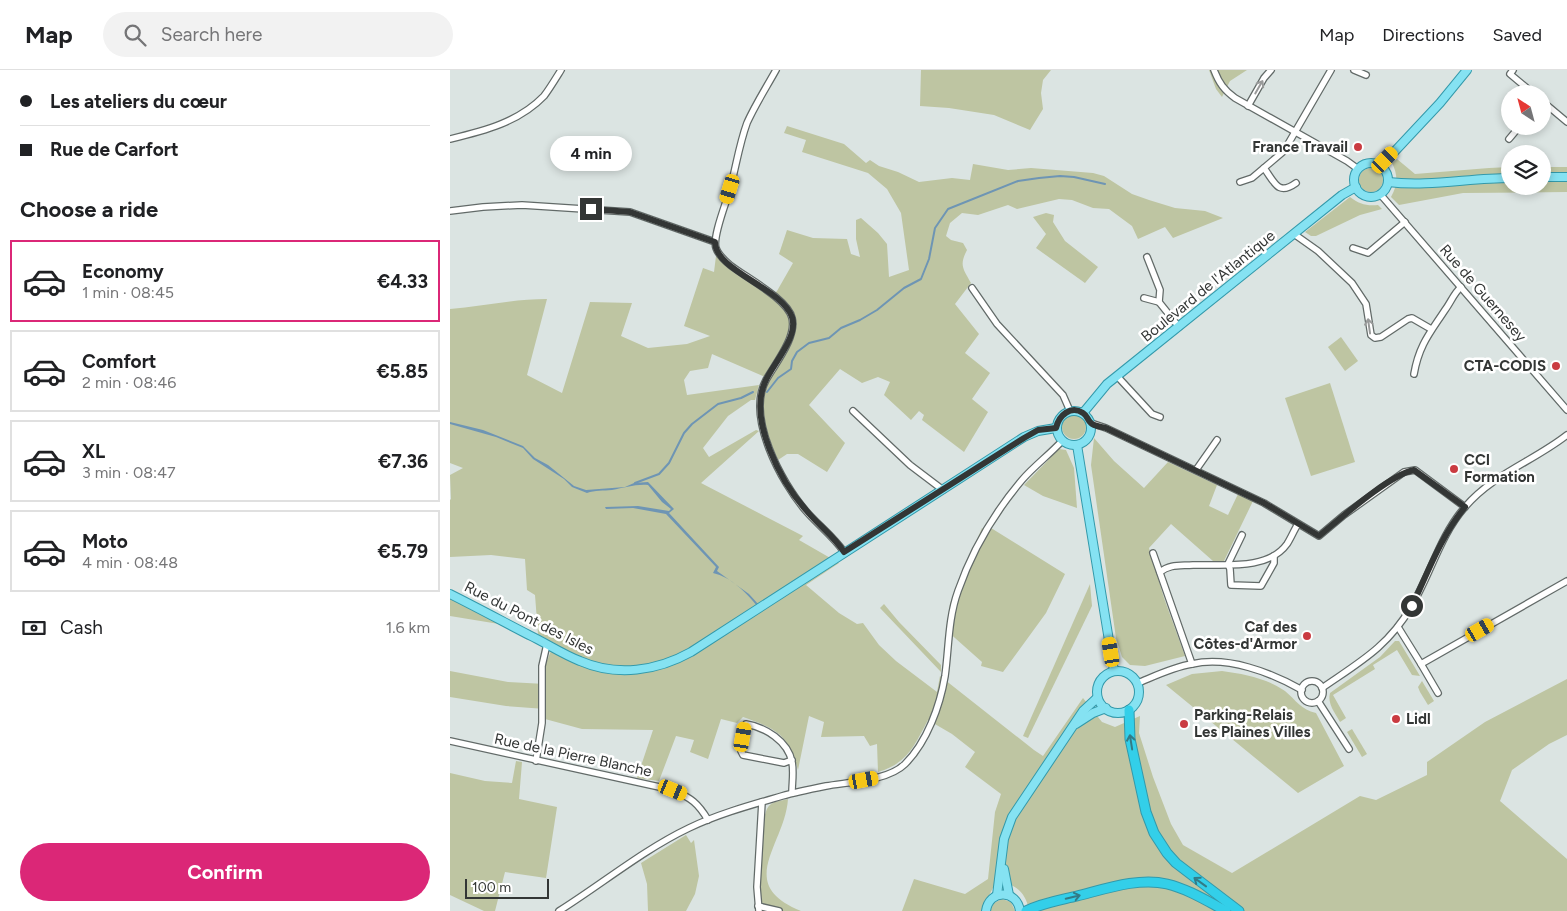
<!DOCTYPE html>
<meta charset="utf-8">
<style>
:root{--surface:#fff;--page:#f2f2f2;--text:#202124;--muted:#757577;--line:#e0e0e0;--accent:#db2777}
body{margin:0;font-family:Figtree,sans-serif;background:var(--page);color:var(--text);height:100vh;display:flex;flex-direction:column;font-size:19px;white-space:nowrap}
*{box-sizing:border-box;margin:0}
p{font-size:16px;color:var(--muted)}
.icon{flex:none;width:28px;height:28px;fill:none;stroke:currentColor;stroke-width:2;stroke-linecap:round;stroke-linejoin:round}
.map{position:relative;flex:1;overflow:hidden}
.sheet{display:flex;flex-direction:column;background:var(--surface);width:450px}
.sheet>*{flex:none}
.banner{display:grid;align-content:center;height:110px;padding:0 20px;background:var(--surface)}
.needle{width:32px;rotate:324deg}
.fabs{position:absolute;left:1051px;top:15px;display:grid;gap:10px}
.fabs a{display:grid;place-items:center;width:50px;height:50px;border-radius:50%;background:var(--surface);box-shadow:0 2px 8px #0003;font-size:25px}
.scale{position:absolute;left:15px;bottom:12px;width:84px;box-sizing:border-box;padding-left:5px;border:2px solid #333635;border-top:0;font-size:14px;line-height:18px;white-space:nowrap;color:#333635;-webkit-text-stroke:4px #fff;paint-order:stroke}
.end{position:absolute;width:22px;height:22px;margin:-11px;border:6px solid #333635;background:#fff;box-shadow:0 0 0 2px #fff}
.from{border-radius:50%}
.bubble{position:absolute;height:35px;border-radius:18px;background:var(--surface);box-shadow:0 2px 8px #0003;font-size:16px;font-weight:700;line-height:35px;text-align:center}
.car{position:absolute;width:15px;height:30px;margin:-15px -8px;border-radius:6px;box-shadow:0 0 4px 1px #0007;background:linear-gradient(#f5c518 24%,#345 0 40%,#f5c518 0 76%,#345 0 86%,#f5c518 0)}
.banner b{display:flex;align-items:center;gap:18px;height:48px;font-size:19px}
.banner b+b{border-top:1px solid var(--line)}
.banner i{width:12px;height:12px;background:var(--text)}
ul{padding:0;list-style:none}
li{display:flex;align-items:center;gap:15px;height:82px;margin:0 10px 8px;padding:0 10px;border:2px solid var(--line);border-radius:0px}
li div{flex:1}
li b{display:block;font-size:19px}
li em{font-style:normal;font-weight:700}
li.current{border-color:var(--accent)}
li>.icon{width:45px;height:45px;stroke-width:1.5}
h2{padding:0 20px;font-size:22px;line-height:60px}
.pay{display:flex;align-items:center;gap:12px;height:55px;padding:0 20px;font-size:19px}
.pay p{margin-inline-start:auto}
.cta{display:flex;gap:10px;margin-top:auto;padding:10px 20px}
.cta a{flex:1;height:58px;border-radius:30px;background:var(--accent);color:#fff;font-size:20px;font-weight:700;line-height:58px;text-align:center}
header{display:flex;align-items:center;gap:30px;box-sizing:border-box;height:70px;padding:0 25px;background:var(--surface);border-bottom:1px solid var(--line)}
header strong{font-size:24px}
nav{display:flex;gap:28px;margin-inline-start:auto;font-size:18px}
.search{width:350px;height:45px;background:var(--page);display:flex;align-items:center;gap:12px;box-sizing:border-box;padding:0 18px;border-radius:28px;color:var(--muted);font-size:19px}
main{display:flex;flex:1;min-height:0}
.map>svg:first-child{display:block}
</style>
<header>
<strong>Map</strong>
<div class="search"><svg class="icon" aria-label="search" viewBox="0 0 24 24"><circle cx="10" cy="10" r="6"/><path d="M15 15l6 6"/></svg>Search here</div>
<nav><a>Map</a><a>Directions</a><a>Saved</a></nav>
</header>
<main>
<section class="sheet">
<div class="banner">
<b><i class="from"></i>Les ateliers du cœur</b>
<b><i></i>Rue de Carfort</b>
</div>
<h2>Choose a ride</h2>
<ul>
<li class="current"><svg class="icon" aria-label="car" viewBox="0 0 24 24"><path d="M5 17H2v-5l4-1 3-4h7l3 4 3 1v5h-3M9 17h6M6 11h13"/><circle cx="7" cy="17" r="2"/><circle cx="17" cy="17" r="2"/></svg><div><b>Economy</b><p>1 min · 08:45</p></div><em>€4.33</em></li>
<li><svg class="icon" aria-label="car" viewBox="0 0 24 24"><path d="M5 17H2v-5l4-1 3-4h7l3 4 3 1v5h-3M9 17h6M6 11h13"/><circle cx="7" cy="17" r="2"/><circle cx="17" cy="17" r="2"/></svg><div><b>Comfort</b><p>2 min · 08:46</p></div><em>€5.85</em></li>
<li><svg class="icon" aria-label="car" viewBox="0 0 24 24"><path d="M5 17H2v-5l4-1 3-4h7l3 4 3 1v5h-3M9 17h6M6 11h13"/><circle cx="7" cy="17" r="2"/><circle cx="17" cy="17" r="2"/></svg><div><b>XL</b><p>3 min · 08:47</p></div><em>€7.36</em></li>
<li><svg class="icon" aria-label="car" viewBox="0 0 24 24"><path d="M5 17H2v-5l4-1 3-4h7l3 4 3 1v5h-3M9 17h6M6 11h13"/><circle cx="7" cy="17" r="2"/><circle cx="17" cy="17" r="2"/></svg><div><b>Moto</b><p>4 min · 08:48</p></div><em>€5.79</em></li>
</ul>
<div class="pay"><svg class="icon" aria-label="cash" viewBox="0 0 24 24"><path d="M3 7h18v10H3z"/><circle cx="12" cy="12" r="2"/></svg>Cash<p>1.6 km</p></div>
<div class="cta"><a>Confirm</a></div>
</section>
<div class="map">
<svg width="1117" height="841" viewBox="0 0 1117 841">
<rect width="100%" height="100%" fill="#dbe4e2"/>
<g fill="#bec5a2">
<polygon points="471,0 601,0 593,10 591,23 593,39 580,60 544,45 499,38 470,36"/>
<polygon points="759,0 797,0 780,11 772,27 766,19"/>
<path d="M 337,56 L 394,74 L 416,93 L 420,90 L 429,96 L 448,102 L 469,112 L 502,108 L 520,110 L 523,94 L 558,100 L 581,98 L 643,103 L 654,106 L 682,124 L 699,130 L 725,138 L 755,141 L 773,148 L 723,168 L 715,157 L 688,169 L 682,156 L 659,139 L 643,138 L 622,130 L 609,129 L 567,139 L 558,135 L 528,145 L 512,143 L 500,153 L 496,166 L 501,170 L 513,173 L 517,180 C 509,195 513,199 521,213 L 505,234 L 529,264 L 515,283 L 540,303 L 522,329 L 538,342 L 514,382 L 472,350 L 474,345 L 469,341 L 461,350 L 434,325 L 440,312 L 428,307 L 412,313 L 390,299 L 359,335 L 395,373 L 377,402 L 348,384 L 337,384 L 328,390 C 320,371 311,353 313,332 C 314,324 317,316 320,309 L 262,284 L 258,298 L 240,301 L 234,310 L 237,325 L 309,315 L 305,330 L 301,330 L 278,346 L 253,378 L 259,387 L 306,360 L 309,361 L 251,413 L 353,466 L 349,470 L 389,493 L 356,515 L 389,543 L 407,554 L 413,553 L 429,575 L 446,591 L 487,622 L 490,606 L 584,680 L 593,686 L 633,628 L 652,652 L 665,657 L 690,646 L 689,663 L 703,707 L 721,754 L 733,775 L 782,803 L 910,726 L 926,730 L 977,705 L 977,692 L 1035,652 L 1117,609 L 1117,665 L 1099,674 L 1062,700 L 1050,731 L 1117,789 L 1117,841 L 578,841 C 579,832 572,820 563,816 C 558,813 551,813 546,812 L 531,841 L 452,841 L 464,809 L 515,824 L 538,809 L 545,742 L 551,724 L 515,697 L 525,682 L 502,664 L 478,650 C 464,676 458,693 428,702 L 427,674 L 420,676 L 414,666 L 371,667 L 374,652 L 359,646 L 348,700 C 338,664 327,659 293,647 L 287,653 L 271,649 L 258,689 L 240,682 L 244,670 L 226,666 L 209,711 L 187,708 L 203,660 L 132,659 L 95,649 L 95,639 L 56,636 L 0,627 L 0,601 L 58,612 L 95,614 L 95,596 L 104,573 L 88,564 L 85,525 L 77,520 L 75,489 L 41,485 L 0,487 L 0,430 L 1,429 L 0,405 L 13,398 L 0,393 L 0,239 C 32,236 64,229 97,229 L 77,305 L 112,323 L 140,232 L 182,233 L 171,266 L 198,278 L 237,274 L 260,266 L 234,256 L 253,198 L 264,202 L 266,186 L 283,202 L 321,227 L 327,221 L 343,193 L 329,184 L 337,160 L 363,168 L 397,169 L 401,184 L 410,187 L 406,169 L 406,150 L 411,148 L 428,163 L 437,174 L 439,207 L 459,200 L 451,143 L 437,119 L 418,103 L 352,82 L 356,70 L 334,63 Z"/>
<path d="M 947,89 L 965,104 L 1039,98 L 1060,97 L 1060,116 L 1092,116 L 1093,97 L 1117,97 L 1117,122 L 1013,123 L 949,135 L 941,127 C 948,115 948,105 942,93 Z"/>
<circle cx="921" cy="110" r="12"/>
<path d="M 900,127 C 909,134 916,136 928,135 L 932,139 L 910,145 L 866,166 L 861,166 L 855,162 Z"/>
<polygon points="596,143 604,145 603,152 615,171 648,197 635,213 586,178 596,164 583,147"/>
<polygon points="891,267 908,291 895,301 878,277"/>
<polygon points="880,313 905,392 861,406 835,328"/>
<circle cx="624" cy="357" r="12"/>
<polygon points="644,368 664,391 694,418 718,392 767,415 759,436 778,445 788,424 803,431 774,491 763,491 721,454 699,478 714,528 735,586 695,596 680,595 672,587 666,568 641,395"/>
<polygon points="609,379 616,380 624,398 627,438 593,426 574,415"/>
<polygon points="532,458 538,463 541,458 615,504 596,543 553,602 531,596 532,592 496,560 500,534 505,519"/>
<polygon points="640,514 642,536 578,668 573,666"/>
<polygon points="0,527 55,555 0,546"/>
<polygon points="434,534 449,552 491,595 491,602 430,538"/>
<path d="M 945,571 L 949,571 L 970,606 L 962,605 L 947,580 L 923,595 L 925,599 L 883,625 L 896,648 L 890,652 C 885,643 877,633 880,623 L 930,587 Z"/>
<path d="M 772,601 C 794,604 816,608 835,621 C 846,630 851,640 866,643 L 894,696 L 848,723 L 716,615 L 742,604 Z"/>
<polygon points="972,611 984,631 978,635 970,622 968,617"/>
<polygon points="902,659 917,684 912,687 897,662"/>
<polygon points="66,691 72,692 69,729 107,737 96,808 55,802 45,841 34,841 0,825 0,703 35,711 62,713"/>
<path d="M 338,729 C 335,775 284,814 351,841 L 314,841 L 310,822 L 314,749 C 318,731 322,733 338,729 Z"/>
<polygon points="236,765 241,773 244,770 249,806 245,824 236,841 198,841 197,814 191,793"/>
<polygon points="552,829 561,832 565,841 540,841 544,833"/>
</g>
<path fill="#6e95b4" d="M 0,352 L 33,360 L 73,376 L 85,388 L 98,395 L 124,416 L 136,420 L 175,417 L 184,413 L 198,412 L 224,439 L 219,443 L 269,497 L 267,501 L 299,524 L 309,535 L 307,536 C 297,523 281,507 263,503 L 266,497 L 216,444 L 183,438 L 156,439 L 155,437 L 188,436 L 219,441 L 221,439 L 212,432 L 198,415 C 185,414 174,418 162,420 C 153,421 145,420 137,423 L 122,417 L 114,409 L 83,389 L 73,378 L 46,367 L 0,354 Z"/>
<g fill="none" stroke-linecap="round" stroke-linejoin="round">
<g stroke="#6e95b4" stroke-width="2">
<polyline points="317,322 328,308 341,299 342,291 347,282 359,273 379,268 391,258 410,250 427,240 454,218 471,209 479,189 485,158 498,139 568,111 589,108 610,106 624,107 655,114"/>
<polyline points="185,413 209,404 219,393 234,363 242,354 268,334 291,328 303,322"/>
</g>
<g stroke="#626a68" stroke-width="8">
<g id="minor">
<path d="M 326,0 C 316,18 305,35 297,53 C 289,75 286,97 280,119 C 277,131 262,167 266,178 C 268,184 274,190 280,195 C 295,207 338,229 342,248 C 347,267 325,294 316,310 C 296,347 331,412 356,441 C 368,455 384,467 394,482"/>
<path d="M 764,0 C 769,13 774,20 785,28 L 897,91 L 908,99"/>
<polyline points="904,0 916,5"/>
<polyline points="1063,0 1060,4 1084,24"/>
<polyline points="1092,31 1117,52"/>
<polyline points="798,36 814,8 821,0"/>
<path d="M 0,69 C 34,61 69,52 94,26 C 100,18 106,8 111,0"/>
<polyline points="1059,69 1070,56"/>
<path d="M 814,98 C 825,113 828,126 846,113"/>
<polyline points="790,112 802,108 834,81 881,0"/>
<polyline points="930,124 1117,340"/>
<polyline points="0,141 33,137 72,135 180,142 265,172"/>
<polyline points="844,164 868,181 902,213 916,234 921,265 925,268 931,267 958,249 962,248 981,259"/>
<polyline points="903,178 918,183 955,152"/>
<polyline points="697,187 710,220 709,232 729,257"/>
<polyline points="522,218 547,254 613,325 620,341"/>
<polyline points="694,228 709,232"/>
<path d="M 964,304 C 969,275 980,263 995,240 C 1001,232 1004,223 1011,217"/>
<polyline points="667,306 702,344 710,347"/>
<polyline points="403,341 460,395 493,420"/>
<polyline points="641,353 656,358 814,433 869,466 894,445 954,402 965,400 1015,437"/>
<polyline points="746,400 767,370"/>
<polyline points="792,465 778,494 780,499 781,515 811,516 824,493 824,486"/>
<polyline points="703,483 742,594"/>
<path d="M 710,502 C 720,494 730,496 743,495 C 772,494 818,501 837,474 C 841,468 844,460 848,454"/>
<polyline points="948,557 971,594 1117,511"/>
<polyline points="971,594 988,623"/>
<circle cx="862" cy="622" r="11"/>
<path d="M 688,613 C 705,606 723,597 742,594 C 778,586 820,602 852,620"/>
<path d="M 872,618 C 908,593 938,577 961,537 C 981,504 989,467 1015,437 C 1043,404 1084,391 1117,365"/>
<polyline points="868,631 899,679"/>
<path d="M 0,671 L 223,720 C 241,728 248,733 258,750"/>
<path d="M 342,690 L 334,693 L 293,685 L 291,681 L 296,654 C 315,657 338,671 342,692 C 344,702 342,713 342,723"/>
<polyline points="86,691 92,653 92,596 97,574"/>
<polyline points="308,836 329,841"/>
<path d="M 109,841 C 152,814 193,780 239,758 C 268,744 301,735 332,726 C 346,722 361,719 376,716 C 398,712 438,711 455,694 C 477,672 490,636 495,606 C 499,577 498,549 508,521 C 522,481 544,443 572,410 C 584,396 599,385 612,371"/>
<polyline points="309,841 307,817 312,732"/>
</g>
</g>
<g stroke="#39a" stroke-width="10">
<g id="major">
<circle cx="921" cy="110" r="17"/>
<polyline points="931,96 990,33 1017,0"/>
<polyline points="1092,107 1117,107"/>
<path d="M 938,112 C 979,117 1019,108 1060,108"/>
<circle cx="624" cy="358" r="17"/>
<polyline points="633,343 657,314 667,306 892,125 906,117"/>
<polyline points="627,375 664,601"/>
<path d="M 0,524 C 26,537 52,551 79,565 C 96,573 112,584 130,591 C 167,607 207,601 241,582 L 574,367 L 588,361 L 606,358"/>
<circle cx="668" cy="622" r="21"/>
<polyline points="626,654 643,643 656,638"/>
<polyline points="554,799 559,825"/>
<polyline points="547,825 554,769 562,747 633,641 647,628"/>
<path d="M 536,841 C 539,819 567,819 570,841"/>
</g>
</g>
<g stroke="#39a" stroke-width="11">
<g id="highway">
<polyline points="679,640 680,669 696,742 704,763 717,783 726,793 789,841"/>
<path d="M 576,841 C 592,833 611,830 627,826 C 655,819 689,807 717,814 C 738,819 757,831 776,841"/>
</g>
</g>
<use href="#minor" stroke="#fff" stroke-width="5.5"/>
<use href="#major" stroke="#85e2f2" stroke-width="8"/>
<use href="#highway" stroke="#33cfe9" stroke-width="9"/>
</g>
<defs><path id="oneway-shaft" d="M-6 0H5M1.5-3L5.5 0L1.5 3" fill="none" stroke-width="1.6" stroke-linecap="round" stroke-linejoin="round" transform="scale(1.25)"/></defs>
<g stroke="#999a9a">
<use href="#oneway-shaft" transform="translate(809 17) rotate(-60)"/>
<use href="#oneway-shaft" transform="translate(919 256) rotate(-98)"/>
</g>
<g stroke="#337b86">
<use href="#oneway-shaft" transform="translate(681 672) rotate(-99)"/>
<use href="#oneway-shaft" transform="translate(750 812) rotate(-144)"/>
<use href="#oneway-shaft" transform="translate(623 827) rotate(-14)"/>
</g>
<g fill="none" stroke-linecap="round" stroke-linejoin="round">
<path stroke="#333635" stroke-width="6" d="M 141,139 L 180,142 L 265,172 C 265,201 332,218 342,247 C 349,267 322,295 315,312 C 298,350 331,412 356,440 C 368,455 384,466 394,482 L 574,368 L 588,360 L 606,358 C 609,345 621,335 633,343 C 638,346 637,350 641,353 C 643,356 653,357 656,358 L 814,433 L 869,466 C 891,448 939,405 964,400 L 1015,437 C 991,466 978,502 962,536"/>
</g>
<g fill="#ca3b41" stroke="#fff" stroke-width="2">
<circle cx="908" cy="77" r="5"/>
<circle cx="1106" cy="296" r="5"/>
<circle cx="1004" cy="399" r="5"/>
<circle cx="857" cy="566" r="5"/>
<circle cx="946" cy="649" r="5"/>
<circle cx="734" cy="654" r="5"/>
</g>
<g text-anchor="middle" stroke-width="5" stroke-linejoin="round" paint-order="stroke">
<g font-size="15" font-weight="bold" fill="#333635" stroke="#fff" text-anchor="end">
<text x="898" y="82">France Travail</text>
<text x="1096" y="301">CTA-CODIS</text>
<text x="1014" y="395" text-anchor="start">CCI<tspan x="1014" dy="17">Formation</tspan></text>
<text x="847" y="562">Caf des<tspan x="847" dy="17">Côtes-d'Armor</tspan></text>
<text x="744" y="650" text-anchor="start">Parking-Relais<tspan x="744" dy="17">Les Plaines Villes</tspan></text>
<text x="956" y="654" text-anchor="start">Lidl</text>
</g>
<g font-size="15" fill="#333635" stroke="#fff">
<text transform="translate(758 216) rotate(-39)" y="5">Boulevard de l'Atlantique</text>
<text transform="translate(1033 223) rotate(49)" y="5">Rue de Guernesey</text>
<text transform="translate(79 548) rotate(27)" y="5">Rue du Pont des Isles</text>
<text transform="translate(123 685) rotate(12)" y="5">Rue de la Pierre Blanche</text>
</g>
</g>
</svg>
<div class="fabs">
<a><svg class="needle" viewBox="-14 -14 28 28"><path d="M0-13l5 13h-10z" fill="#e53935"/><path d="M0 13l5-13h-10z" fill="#757577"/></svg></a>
<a><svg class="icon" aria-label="layers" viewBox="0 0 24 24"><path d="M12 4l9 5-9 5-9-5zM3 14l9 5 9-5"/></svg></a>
</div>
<div class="scale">100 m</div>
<i class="end from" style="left:962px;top:536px"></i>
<i class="end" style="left:141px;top:139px"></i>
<div class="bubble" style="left:100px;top:66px;width:82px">4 min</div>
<i class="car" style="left:935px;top:90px;rotate:44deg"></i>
<i class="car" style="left:280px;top:119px;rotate:197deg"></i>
<i class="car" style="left:1030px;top:560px;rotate:60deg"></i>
<i class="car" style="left:661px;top:582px;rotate:351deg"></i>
<i class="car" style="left:293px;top:667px;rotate:10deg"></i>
<i class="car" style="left:414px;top:710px;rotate:80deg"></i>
<i class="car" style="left:223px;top:720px;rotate:112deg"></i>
</div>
</main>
